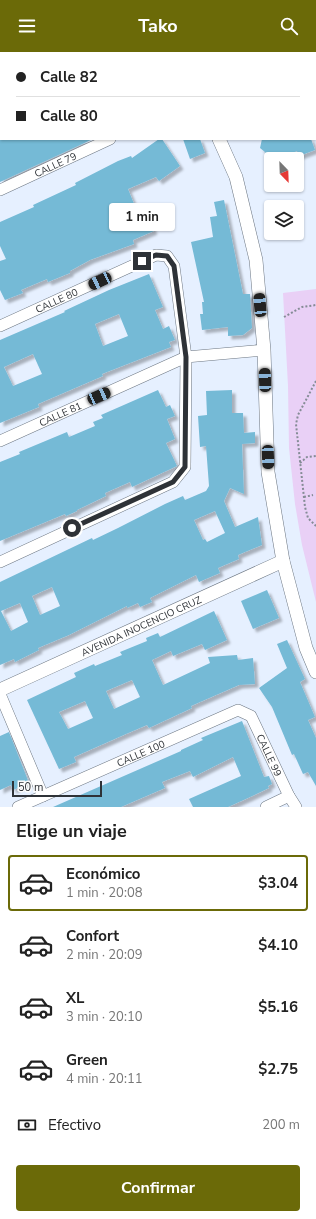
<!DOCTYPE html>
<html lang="es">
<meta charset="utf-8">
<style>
:root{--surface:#fff;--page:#f6f6f6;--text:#222;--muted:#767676;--line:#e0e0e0;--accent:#6b6a08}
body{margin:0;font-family:"Nunito Sans",sans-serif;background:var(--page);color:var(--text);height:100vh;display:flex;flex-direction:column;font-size:15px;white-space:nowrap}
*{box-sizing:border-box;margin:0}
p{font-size:13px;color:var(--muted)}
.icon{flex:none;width:22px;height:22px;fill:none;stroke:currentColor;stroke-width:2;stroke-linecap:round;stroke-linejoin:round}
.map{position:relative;height:755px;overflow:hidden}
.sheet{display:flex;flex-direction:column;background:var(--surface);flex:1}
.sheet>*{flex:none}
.guide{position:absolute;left:0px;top:0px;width:316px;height:88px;box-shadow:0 1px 3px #0004;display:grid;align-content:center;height:88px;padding:0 16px;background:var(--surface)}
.needle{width:26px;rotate:157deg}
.fabs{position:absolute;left:264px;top:100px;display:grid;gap:8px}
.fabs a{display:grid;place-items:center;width:40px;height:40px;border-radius:4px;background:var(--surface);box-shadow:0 1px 3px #0004;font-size:20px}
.scale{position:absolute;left:12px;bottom:10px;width:90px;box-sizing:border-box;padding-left:4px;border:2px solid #2e3237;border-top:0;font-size:11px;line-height:14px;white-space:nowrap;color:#2e3237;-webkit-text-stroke:3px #fcfcfc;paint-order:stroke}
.end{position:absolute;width:18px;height:18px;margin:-9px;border:5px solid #2e3237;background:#fff;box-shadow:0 0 0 2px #fff}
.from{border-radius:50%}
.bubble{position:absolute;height:28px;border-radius:4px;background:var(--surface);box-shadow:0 1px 3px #0004;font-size:13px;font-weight:700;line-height:28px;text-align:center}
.car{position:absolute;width:12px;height:24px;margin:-12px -6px;border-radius:5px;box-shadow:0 0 3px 1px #0007;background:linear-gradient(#222 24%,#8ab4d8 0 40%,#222 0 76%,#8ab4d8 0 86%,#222 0)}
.guide b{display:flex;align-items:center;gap:14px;height:38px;font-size:15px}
.guide b+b{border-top:1px solid var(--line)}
.guide i{width:10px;height:10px;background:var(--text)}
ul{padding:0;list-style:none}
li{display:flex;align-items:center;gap:12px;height:56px;margin:0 8px 6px;padding:0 8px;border:2px solid transparent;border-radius:4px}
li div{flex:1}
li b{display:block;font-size:15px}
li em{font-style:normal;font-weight:700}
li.selected{border-color:var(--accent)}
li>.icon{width:36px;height:36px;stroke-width:1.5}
h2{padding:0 16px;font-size:18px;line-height:48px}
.pay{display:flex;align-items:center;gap:10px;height:44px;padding:0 16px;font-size:15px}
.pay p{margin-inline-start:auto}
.cta{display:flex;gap:8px;margin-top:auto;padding:8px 16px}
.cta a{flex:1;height:46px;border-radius:4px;background:var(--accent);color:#fff;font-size:16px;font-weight:700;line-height:46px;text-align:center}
header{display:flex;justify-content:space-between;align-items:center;height:52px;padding:0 16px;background:var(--accent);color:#fff;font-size:18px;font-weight:700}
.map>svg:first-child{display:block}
</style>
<header><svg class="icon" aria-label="menu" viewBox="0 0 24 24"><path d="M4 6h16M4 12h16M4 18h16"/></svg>Tako<svg class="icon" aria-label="search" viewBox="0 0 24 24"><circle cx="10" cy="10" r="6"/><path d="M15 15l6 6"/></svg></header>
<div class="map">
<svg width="316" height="755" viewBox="0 0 316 755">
<defs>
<filter id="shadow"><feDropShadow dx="3.5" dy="3.5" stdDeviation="1" flood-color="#0004"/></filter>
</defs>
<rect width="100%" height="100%" fill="#e6f0ff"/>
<polygon fill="#e9d0f6" points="316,237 316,550 302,493 295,452 289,396 288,334 283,241"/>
<g fill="#75bad6" fill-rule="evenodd" filter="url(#shadow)">
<polygon points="0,87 93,87 0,130"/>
<polygon points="159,87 162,87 180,114 159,129 156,125 128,137 137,159 144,156 154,179 133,188 134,192 90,208 70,219 70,221 48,230 47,227 21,238 23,241 5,248 0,238 0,209 6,207 0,194 0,170 34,155 33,153 76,133 75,131 118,109 131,104 132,106"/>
<polygon points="183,87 200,87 205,101 190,107"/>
<polygon points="262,87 311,87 315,98 299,104 297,99 277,107 271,107 269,110 265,100 260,96"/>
<polygon points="224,148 243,242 250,242 252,276 243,283 228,284 228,275 202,278 200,262 203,262 202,250 204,250 191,190 213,185 210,165 217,164 214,150"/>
<path d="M 149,222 L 163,255 L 155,258 L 163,277 L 169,274 L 175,288 L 169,290 L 171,295 L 102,322 L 103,324 L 38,352 L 39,355 L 0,371 L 0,288 L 65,260 L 64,259 L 109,238 ZM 119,262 L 128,284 L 103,294 L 95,272 ZM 33,302 L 42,322 L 13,334 L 4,315 Z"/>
<polygon points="158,338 166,355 170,353 175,364 167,367 175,387 166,391 177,414 132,435 130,430 105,441 106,444 77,458 77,459 66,464 65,462 0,489 0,410 20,402 19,400 67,380 69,385 95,374 93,370 103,366 101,363"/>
<path d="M 232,338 L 232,361 L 243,361 L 244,381 L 255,380 L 255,391 L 242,392 L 244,442 L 230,436 L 224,449 L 235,475 L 258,465 L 262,493 L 238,503 L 239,507 L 218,516 L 220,521 L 199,530 L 196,523 L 150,546 L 152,550 L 140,555 L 138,551 L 127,556 L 127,554 L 69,583 L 38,596 L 39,598 L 15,610 L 14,607 L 0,613 L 0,530 L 92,486 L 93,488 L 118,476 L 165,452 L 183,444 L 185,448 L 206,439 L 209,434 L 206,394 L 200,395 L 198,364 L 207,363 L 206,339 ZM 215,459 L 225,481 L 207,490 L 205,487 L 203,488 L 194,468 ZM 52,535 L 60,554 L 40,563 L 32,544 ZM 20,551 L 28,570 L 11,579 L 1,559 Z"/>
<polygon points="267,538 279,566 253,577 241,549"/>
<path d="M 214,559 L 227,588 L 205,598 L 202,592 L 173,604 L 171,599 L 152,608 L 163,633 L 210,611 L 208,605 L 237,603 L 238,608 L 253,606 L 255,632 L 239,633 L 191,654 L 192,656 L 149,676 L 147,673 L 126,682 L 74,705 L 76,710 L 59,717 L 27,648 L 76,625 L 74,621 L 94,612 L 95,614 L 122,603 L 120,600 L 147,589 L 146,586 L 158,581 L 160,585 ZM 132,628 L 140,645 L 114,657 L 106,639 ZM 85,649 L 93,666 L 68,677 L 59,660 Z"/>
<polygon points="287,588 305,627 300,630 315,665 308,668 316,686 316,734 308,720 303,722 294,702 292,703 272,655 259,636 287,616 277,592"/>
<polygon points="242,669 264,725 269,724 272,732 268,734 269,736 248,746 228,755 193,755 189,747 241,724 233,705 193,725 190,719 162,730 165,736 121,755 53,755 181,699 181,698 203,688 201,686"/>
<polygon points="9,680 29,731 13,738 11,733 0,738 0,684"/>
</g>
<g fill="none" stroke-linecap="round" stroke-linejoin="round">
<g stroke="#6c7682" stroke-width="12">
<g id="minor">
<polyline points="98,0 98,1"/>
<polyline points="47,1 50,0"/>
<polyline points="0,23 1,22"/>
<path id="s1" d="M 0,138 L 110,87"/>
<path id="s2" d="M 0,274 L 156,203 L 167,204 L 174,214 L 186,305 L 185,415 L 173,430 L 0,510"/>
<path id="s3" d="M 0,389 L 186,305 L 264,298"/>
<polyline points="0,642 43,744"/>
<path id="s4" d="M 18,755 L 238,658 L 251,664 L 289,744 L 296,755"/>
<polyline points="266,755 289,744"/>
</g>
</g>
<g stroke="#6c7682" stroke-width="14">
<g id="tertiary">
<polyline points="181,0 181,1"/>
<polyline points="219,87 236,125 256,208 264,298 268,420 283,509 306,596 316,620"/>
<path id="s5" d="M 0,638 L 283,509"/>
</g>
</g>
<g stroke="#858c96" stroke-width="2" stroke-dasharray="2 2" stroke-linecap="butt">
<polyline points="284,265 302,255 316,253"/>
<polyline points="316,329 298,363 296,372 305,455 308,466 316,474"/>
<polyline points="300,411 307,405 316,404"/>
<polyline points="304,445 313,443"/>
</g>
<use href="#minor" stroke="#fff" stroke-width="11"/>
<use href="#tertiary" stroke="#fff" stroke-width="13"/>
</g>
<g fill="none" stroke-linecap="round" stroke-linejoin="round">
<polyline stroke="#2e3237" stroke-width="5" points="72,476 173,430 185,415 186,305 174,214 167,204 156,203 142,209"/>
</g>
<g text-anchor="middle" stroke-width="3" stroke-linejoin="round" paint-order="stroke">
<g font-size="10" fill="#2e3237" stroke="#fcfcfc">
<text dy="4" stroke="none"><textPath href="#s1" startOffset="61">CALLE 79</textPath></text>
<text dy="4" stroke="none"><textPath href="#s2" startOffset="62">CALLE 80</textPath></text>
<text dy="4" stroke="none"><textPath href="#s3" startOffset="66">CALLE 81</textPath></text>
<text dy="4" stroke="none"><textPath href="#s5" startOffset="155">AVENIDA INOCENCIO CRUZ</textPath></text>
<text dy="4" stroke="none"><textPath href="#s4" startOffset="134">CALLE 100</textPath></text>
<text dy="4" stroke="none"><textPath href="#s4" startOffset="298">CALLE 99</textPath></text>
</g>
</g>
</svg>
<div class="fabs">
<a><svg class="needle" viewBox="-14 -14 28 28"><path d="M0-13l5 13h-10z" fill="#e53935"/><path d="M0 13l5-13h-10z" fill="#767676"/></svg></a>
<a><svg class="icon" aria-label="layers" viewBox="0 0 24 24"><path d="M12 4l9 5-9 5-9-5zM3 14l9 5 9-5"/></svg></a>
</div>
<div class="scale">50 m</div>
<i class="end from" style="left:72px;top:476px"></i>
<i class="end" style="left:142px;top:209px"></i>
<div class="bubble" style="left:109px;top:151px;width:66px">1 min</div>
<i class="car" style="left:100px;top:229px;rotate:245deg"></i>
<i class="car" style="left:260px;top:253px;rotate:355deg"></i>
<i class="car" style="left:265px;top:328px;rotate:358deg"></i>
<i class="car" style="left:99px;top:344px;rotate:66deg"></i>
<i class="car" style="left:268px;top:405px;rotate:178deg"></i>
<div class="guide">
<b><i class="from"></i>Calle 82</b>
<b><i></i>Calle 80</b>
</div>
</div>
<section class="sheet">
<h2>Elige un viaje</h2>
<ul>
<li class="selected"><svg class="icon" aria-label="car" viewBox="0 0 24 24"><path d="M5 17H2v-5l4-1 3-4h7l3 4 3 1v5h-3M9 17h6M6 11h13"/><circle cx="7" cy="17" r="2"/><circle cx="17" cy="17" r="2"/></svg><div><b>Económico</b><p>1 min · 20:08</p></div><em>$3.04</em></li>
<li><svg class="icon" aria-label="car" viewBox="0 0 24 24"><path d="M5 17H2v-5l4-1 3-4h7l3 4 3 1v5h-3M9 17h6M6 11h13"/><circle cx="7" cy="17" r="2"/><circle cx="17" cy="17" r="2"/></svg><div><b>Confort</b><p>2 min · 20:09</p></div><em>$4.10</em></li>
<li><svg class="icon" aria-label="car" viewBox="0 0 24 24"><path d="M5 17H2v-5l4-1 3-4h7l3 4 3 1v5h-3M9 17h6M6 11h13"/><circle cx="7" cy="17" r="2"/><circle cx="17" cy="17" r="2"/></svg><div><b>XL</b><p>3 min · 20:10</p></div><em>$5.16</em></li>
<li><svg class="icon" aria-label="car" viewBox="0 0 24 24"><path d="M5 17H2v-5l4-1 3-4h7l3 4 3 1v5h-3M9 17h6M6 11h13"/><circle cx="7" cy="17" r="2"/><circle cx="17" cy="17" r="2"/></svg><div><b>Green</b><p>4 min · 20:11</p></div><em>$2.75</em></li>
</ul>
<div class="pay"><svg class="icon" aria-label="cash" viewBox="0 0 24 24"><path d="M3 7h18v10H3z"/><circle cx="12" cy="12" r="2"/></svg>Efectivo<p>200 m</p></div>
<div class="cta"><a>Confirmar</a></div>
</section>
